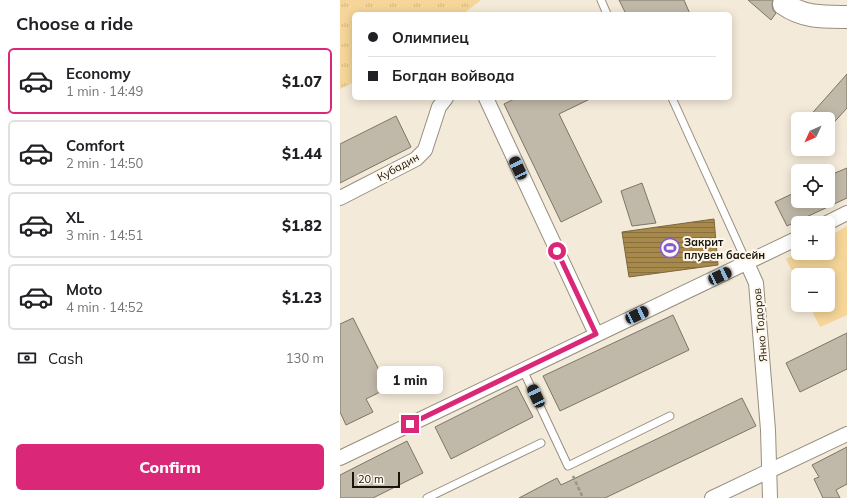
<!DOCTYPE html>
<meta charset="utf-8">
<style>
:root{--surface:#fff;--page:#f2f2f2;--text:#202124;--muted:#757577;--line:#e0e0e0;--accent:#db2777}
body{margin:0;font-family:Mulish,sans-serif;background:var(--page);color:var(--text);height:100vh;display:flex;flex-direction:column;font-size:15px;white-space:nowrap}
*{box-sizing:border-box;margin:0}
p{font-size:13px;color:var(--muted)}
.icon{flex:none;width:22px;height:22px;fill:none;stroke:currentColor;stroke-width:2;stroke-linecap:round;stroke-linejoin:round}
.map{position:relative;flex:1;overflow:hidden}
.sheet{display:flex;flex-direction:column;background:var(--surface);width:340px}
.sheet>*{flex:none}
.guide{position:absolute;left:12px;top:12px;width:380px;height:88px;border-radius:6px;box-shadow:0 2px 10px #0003;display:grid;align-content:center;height:88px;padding:0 16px;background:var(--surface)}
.needle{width:26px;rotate:226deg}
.fabs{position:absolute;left:451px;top:112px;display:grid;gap:8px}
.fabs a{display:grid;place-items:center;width:44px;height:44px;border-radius:6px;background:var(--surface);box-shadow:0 2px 10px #0003;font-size:20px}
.scale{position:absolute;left:12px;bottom:10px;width:48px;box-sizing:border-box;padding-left:4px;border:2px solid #18150f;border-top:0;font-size:11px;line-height:14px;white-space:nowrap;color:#18150f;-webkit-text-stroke:3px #fef7ea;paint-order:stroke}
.end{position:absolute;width:18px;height:18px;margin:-9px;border:5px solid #db2777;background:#fff;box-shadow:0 0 0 2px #fff}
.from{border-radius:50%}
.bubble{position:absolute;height:28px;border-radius:6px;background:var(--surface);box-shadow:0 2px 10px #0003;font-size:13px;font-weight:800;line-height:28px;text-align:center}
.car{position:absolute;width:12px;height:24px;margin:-12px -6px;border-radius:5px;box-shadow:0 0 3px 1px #0007;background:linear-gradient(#222 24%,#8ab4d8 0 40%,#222 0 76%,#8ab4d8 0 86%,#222 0)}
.guide b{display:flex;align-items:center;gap:14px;height:38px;font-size:15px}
.guide b+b{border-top:1px solid var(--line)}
.guide i{width:10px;height:10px;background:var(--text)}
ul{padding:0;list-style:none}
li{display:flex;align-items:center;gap:12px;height:66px;margin:0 8px 6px;padding:0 8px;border:2px solid var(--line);border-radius:6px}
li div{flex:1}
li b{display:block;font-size:15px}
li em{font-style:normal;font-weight:800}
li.active{border-color:var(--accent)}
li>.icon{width:36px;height:36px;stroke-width:1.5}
h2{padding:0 16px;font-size:18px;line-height:48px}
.pay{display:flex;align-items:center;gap:10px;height:44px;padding:0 16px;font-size:15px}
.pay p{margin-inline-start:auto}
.primary-button{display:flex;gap:8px;margin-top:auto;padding:8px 16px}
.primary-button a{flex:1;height:46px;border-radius:6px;background:var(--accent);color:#fff;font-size:16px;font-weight:800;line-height:46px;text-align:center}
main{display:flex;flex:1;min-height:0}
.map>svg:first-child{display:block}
</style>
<main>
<section class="sheet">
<h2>Choose a ride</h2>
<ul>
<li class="active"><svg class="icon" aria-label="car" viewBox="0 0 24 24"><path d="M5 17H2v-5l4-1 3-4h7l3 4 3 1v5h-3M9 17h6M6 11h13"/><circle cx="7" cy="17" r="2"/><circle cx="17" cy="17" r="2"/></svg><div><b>Economy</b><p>1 min · 14:49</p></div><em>$1.07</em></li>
<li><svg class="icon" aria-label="car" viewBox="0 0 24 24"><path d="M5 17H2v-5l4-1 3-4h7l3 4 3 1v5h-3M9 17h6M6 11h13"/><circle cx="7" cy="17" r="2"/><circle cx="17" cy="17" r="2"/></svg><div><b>Comfort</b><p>2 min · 14:50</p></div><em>$1.44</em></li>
<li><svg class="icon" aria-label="car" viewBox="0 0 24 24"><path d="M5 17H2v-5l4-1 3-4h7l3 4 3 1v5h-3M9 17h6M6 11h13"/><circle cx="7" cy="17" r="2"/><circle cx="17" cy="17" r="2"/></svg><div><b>XL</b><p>3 min · 14:51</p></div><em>$1.82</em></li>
<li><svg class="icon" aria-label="car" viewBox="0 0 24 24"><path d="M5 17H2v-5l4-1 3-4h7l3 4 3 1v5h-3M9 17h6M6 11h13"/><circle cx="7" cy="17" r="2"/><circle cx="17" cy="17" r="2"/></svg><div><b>Moto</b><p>4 min · 14:52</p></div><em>$1.23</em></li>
</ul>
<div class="pay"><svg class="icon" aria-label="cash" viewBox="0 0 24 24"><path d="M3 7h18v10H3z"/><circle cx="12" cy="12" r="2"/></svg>Cash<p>130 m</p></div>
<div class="primary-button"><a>Confirm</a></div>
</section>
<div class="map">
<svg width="507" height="498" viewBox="0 0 507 498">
<defs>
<pattern id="grass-tufts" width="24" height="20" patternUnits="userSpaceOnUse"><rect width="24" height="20" fill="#f5d598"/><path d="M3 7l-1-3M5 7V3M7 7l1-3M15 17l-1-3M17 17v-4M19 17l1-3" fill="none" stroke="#d1b682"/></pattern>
<pattern id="water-rules" width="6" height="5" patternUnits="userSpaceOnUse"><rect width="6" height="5" fill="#a7894c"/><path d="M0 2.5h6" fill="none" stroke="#876f3e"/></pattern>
</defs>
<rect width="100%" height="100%" fill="#f3ead9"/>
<polygon fill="url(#grass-tufts)" points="0,0 141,0 123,14 14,14 14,82 0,89"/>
<polygon fill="#f5d598" points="507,226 507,315 480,327 469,305 488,305 488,275 458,275 458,283 446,259 458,253 488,253 488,237"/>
<polygon fill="url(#water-rules)" stroke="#7c663a" points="374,219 378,265 289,277 282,232"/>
<g fill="#c0b8a8" stroke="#7d7566">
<polygon points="279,0 344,0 350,14 286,14"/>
<polygon points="408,0 433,0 432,4 433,10 436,13 431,20"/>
<polygon points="507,74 507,108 488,129 488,119 467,119"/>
<polygon points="176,98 252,98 219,114 262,202 221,222 164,104"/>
<polygon points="56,116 71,147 0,183 0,144"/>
<polygon points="507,168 507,198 447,226 435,202 458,191 458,201 488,201 488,176"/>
<polygon points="302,183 316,223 292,226 281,191"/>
<polygon points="333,315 349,350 220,411 203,376"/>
<polygon points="13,318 48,388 26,399 33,412 6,425 0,412 0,324"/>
<polygon points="507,333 507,369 460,392 446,363"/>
<polygon points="177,386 193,417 111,459 95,427"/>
<polygon points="402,398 416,426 265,498 179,498 217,478 221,485"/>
<polygon points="67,441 83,473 33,498 0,498 0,475"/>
<polygon points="507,447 507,484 496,490 500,498 483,498 474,479 479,477 472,465"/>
</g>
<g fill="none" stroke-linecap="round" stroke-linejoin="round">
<g stroke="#978f80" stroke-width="9">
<g id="service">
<polyline points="261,0 267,14"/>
<polyline points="332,98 407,263"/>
<polyline points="183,370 228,466 330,416"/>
<polyline points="87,498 201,443"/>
</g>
</g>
<g stroke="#978f80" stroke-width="16">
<g id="minor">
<polyline points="146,98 256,334"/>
<polyline points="0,198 76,159 85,150 99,107 106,98"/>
<polyline points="487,223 507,213"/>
<polyline points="407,263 416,283 428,430 430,498"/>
<polyline points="0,458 458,238"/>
<polyline points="372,498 507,434"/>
</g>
</g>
<g stroke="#978f80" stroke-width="24">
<path id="primary" d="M 444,4 C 464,18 484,17 507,17"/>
</g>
<polyline stroke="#9b9488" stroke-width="2.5" stroke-dasharray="4 2" stroke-linecap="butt" points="233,476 243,498"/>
<use href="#service" stroke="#fff" stroke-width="7"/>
<use href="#minor" stroke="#fff" stroke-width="14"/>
<use href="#primary" stroke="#fff" stroke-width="22"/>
</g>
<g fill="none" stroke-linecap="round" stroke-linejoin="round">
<polyline stroke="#db2777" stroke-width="5" points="70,424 256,334 217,251"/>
</g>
<defs>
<g id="stadium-ring" transform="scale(1)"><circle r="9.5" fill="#fef7ea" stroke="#805cd6" stroke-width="1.5"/><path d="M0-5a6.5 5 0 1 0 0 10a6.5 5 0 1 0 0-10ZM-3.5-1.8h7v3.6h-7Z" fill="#805cd6"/></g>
</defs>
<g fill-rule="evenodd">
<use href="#stadium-ring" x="330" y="248"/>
</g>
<g text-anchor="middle" stroke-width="4" stroke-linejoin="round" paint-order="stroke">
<g font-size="11" fill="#18150f" stroke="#fef7ea">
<text transform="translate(58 167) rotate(-29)" y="4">Кубадин</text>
<text transform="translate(420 325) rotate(-95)" y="4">Янко Тодоров</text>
</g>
<g font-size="11" font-weight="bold" fill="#18150f" stroke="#fef7ea" text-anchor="start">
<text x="344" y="246">Закрит<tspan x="344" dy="13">плувен басейн</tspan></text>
</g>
</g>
</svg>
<div class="fabs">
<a><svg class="needle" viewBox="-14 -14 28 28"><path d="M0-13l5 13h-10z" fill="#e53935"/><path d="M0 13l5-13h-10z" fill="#757577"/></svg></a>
<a><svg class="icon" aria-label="locate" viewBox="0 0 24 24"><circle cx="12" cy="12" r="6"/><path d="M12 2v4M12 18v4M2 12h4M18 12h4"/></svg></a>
<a>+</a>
<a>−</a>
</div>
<div class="scale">20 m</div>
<i class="end from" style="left:217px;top:251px"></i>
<i class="end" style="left:70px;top:424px"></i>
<div class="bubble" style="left:37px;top:366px;width:66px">1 min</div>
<i class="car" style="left:178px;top:168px;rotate:335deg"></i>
<i class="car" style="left:380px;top:276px;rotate:65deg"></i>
<i class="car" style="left:297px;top:315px;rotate:65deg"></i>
<i class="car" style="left:196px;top:396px;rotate:335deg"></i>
<div class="guide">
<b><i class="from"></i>Олимпиец</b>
<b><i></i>Богдан войвода</b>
</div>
</div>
</main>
